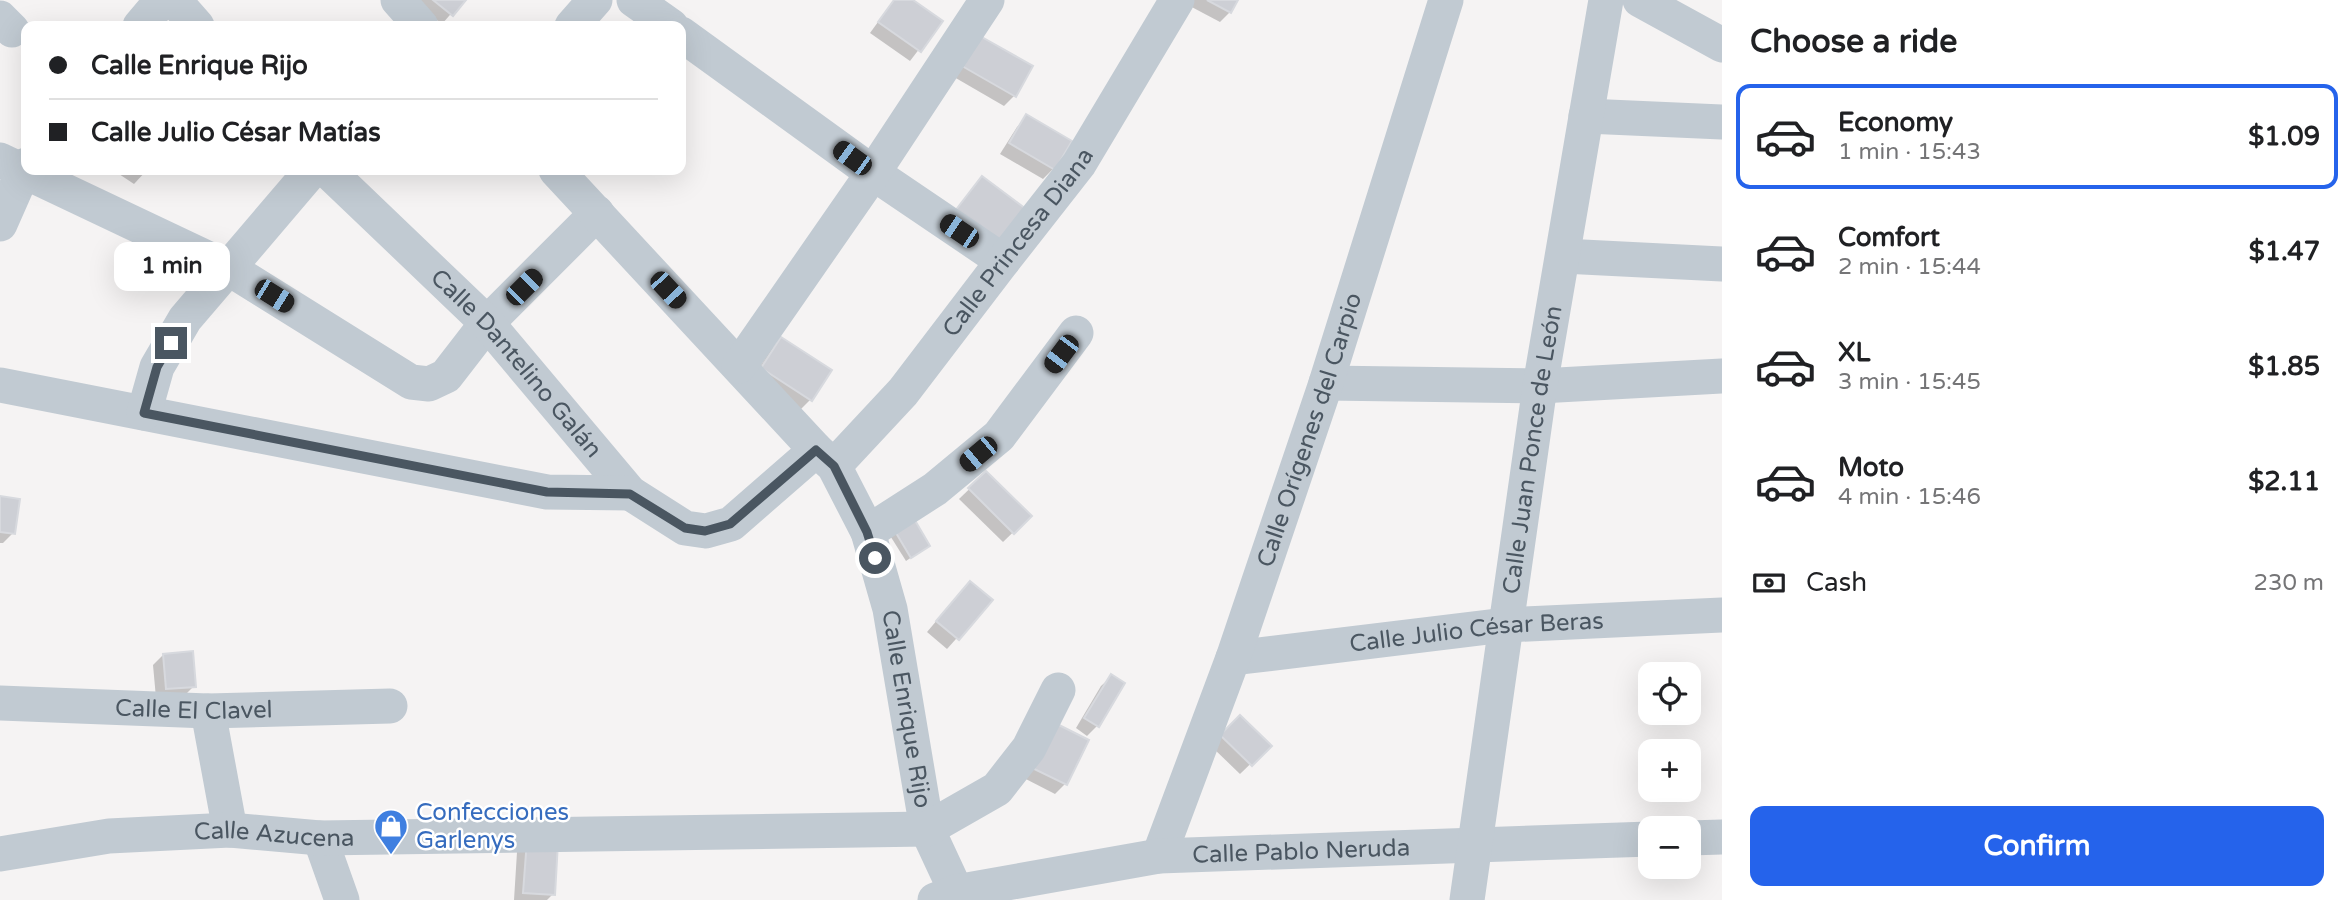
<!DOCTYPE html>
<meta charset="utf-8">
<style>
:root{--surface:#fff;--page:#f6f6f6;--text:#202124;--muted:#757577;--line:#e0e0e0;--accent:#2563eb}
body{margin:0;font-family:"Varela Round",sans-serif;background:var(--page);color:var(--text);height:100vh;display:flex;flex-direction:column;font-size:26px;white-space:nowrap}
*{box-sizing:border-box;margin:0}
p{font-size:23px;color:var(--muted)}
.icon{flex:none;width:38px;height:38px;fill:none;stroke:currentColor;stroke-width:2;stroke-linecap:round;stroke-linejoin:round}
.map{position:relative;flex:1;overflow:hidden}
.drawer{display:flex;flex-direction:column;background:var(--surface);width:630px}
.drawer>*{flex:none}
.top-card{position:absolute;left:21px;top:21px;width:665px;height:154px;border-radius:14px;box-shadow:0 7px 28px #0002;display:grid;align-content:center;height:154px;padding:0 28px;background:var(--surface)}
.controls{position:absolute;left:1638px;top:662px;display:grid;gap:14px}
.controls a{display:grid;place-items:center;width:63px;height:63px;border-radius:14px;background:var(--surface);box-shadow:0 7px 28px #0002;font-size:35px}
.end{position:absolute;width:32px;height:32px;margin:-16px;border:9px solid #4a5661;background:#fff;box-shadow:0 0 0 4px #fff}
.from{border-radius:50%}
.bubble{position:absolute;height:49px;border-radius:14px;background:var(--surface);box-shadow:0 7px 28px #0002;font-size:23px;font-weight:800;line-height:49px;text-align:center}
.car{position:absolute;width:21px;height:42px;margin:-21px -10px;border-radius:9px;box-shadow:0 0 5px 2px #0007;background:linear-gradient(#222 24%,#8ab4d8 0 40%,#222 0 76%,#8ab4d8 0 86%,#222 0)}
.top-card b{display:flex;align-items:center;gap:24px;height:66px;font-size:26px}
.top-card b+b{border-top:2px solid var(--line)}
.top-card i{width:18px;height:18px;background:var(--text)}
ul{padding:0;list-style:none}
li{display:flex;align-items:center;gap:21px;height:105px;margin:0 14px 10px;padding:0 14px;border:4px solid transparent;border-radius:14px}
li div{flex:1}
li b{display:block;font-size:26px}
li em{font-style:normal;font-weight:800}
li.current{border-color:var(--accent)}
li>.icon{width:63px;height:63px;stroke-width:1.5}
h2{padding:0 28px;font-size:32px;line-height:84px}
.pay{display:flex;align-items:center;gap:18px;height:77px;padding:0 28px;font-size:26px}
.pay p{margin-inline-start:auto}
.action{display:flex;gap:14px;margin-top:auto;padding:14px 28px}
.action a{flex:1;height:80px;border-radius:14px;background:var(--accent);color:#fff;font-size:28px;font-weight:800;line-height:80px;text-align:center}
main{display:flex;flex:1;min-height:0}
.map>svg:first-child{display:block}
</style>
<main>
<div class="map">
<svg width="1722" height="900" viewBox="0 0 1722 900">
<rect width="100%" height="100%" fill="#f5f3f3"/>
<g fill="#0003">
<polygon points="411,0 463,0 442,24"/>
<polygon points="894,0 910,0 940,22 910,61 870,33"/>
<polygon points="1188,0 1236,0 1230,12 1220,22 1186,4"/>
<polygon points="970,48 1031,67 1014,96 1004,106 954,77"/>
<polygon points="1027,117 1053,169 1043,179 1000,154 1017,127"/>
<polygon points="113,170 147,170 134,184"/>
<polygon points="781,339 829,370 810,400 800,410 752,379 771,349"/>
<polygon points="986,473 1030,516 1003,542 959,499"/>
<polygon points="0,498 13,533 3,543 0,543"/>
<polygon points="894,529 928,546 906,561 889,534"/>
<polygon points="960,593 990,601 947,649 927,632"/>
<polygon points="163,655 194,686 184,696 156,698 153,665"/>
<polygon points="1111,677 1097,726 1087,736 1076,728 1101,686"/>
<polygon points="1240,718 1269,746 1240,774 1211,746"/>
<polygon points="1049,722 1065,784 1055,794 1018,775"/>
<polygon points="528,842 553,894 547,900 514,900 517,852"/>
</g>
<g fill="#cdcfd5" stroke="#d7d9de" stroke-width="2">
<polygon points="433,0 466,0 453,16"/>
<polygon points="894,0 913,0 943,21 921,52 878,22"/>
<polygon points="1207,0 1238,0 1231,13"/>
<polygon points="980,36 1033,66 1016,97 962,66"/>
<polygon points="1026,114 1072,141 1055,170 1009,143"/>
<polygon points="982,176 1026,209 1000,244 955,211"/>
<polygon points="781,337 832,370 812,401 761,368"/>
<polygon points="986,471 1032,516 1014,534 968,488"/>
<polygon points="0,496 20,499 15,534 0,532"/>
<polygon points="913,517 930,546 911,558 893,528"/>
<polygon points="970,581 993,600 959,640 936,621"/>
<polygon points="193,651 196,687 166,689 163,654"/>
<polygon points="1111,674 1125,683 1099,727 1084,718"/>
<polygon points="1240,715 1272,746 1252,766 1220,735"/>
<polygon points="1049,720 1089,740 1067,785 1026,765"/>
<polygon points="527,840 558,842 555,895 523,893"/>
</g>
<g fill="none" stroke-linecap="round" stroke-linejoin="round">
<g stroke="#c1cad2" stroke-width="35">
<polyline points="174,0 197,26"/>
<polyline points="398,0 421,26"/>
<polyline points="634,0 671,26"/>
<polyline points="1640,0 1722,45"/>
<polyline points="0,18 12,30"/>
<polyline points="140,26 162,0"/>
<polyline points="572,26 595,0"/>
<polyline points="681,34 873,173 1003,261"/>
<polyline points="1586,116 1722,122"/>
<polyline points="0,160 228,268 411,382 429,384 446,376 487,323 597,213"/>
<path id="s1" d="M 327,170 L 487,323 L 630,493 L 685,528 L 706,531 L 731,524 L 816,450"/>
<path id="s2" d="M 556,170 L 816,450 L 834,466 L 868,532 L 890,609 L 927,829 L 960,900"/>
<polyline points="0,224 26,165"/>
<polyline points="1563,256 1722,264"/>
<polyline points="739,366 873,173 987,0"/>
<polyline points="1326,383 1540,386 1722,376"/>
<polyline points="0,385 547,492 630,493"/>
<polyline points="144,413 157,367 185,319 312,170"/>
<path id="s3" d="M 834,466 L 903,392 L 1003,261 L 1079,164 L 1177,0"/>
<polyline points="868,532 935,489 999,436 1076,333"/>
<path id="s4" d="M 1233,658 L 1505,625 L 1722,615"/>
<path id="s5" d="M 0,703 L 208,711 L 390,706"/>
<polyline points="208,711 230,830"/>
<polyline points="320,838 342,900"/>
<polyline points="1689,838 1722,837"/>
<path id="s6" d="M 0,854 L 109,836 L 230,830 L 320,838 L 927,829 L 997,789 L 1029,748 L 1058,690"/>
<path id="s7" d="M 1159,856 L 1233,658 L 1326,383 L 1446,0"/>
<path id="s8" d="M 935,900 L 956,892 L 1159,856 L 1650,839"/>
<path id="s9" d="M 1467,900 L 1540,386 L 1606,0"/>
</g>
</g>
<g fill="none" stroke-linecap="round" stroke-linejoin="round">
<polyline stroke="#4a5661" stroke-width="9" points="171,343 157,367 144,413 547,492 630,494 685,528 705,531 730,524 816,450 834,466 867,532 875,558"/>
</g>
<defs>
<g id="shop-pin" transform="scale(1.75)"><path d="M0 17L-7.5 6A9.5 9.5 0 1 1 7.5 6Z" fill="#3f7fe0" stroke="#fff"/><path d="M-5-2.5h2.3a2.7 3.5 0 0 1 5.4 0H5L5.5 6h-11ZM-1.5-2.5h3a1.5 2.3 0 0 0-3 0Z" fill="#fff"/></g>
</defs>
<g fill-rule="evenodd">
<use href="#shop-pin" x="391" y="826"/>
</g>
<g text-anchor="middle" stroke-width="5" stroke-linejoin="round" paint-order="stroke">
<g font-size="24" fill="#4a5661" stroke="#fff">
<text dy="8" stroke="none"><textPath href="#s3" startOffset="290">Calle Princesa Diana</textPath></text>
<text dy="8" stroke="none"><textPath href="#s1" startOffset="271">Calle Dantelino Galán</textPath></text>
<text dy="8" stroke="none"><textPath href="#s7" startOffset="452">Calle Orígenes del Carpio</textPath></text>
<text dy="8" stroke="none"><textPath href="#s9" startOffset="455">Calle Juan Ponce de León</textPath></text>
<text dy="8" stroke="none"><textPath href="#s4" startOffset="245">Calle Julio César Beras</textPath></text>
<text dy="8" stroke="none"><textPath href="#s5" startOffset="194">Calle El Clavel</textPath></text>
<text dy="8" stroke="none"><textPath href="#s2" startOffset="662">Calle Enrique Rijo</textPath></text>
<text dy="8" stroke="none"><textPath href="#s6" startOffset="276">Calle Azucena</textPath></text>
<text dy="8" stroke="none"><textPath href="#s8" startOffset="371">Calle Pablo Neruda</textPath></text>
</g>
<g font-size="24" fill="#366cbe" stroke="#fff" text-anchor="start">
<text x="416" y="820">Confecciones<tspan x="416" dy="28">Garlenys</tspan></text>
</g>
</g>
</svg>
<div class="controls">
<a><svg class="icon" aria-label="locate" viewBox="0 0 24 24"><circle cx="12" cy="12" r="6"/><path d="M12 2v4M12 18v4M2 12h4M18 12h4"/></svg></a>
<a>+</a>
<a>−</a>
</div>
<i class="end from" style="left:875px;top:558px"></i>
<i class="end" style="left:171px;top:343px"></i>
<div class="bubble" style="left:114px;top:242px;width:116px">1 min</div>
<i class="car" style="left:852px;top:158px;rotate:306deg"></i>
<i class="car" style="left:959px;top:231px;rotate:304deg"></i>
<i class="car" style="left:524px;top:287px;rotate:45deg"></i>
<i class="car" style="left:668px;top:290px;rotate:137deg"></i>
<i class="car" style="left:274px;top:296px;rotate:122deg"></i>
<i class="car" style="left:1061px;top:354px;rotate:217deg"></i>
<i class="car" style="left:978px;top:454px;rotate:230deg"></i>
<div class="top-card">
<b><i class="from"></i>Calle Enrique Rijo</b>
<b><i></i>Calle Julio César Matías</b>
</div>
</div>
<section class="drawer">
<h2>Choose a ride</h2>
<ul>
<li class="current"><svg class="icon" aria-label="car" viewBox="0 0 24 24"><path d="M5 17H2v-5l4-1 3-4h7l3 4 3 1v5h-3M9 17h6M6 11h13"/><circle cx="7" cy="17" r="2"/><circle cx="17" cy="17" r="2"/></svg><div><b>Economy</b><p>1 min · 15:43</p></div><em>$1.09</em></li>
<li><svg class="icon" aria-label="car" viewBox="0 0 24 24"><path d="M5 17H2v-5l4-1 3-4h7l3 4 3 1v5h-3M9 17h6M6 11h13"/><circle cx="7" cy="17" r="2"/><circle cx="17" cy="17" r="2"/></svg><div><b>Comfort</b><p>2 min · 15:44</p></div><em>$1.47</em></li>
<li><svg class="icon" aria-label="car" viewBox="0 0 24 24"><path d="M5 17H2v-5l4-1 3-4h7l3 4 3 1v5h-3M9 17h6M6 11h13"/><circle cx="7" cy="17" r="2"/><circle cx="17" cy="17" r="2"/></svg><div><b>XL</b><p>3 min · 15:45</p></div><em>$1.85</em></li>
<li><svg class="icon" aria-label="car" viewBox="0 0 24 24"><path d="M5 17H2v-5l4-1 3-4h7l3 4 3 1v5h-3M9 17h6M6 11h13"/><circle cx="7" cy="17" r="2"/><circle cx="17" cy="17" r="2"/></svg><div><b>Moto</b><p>4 min · 15:46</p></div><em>$2.11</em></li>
</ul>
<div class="pay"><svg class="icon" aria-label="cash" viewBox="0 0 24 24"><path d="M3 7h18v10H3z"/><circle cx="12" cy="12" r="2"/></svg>Cash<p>230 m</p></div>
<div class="action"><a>Confirm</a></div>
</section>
</main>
